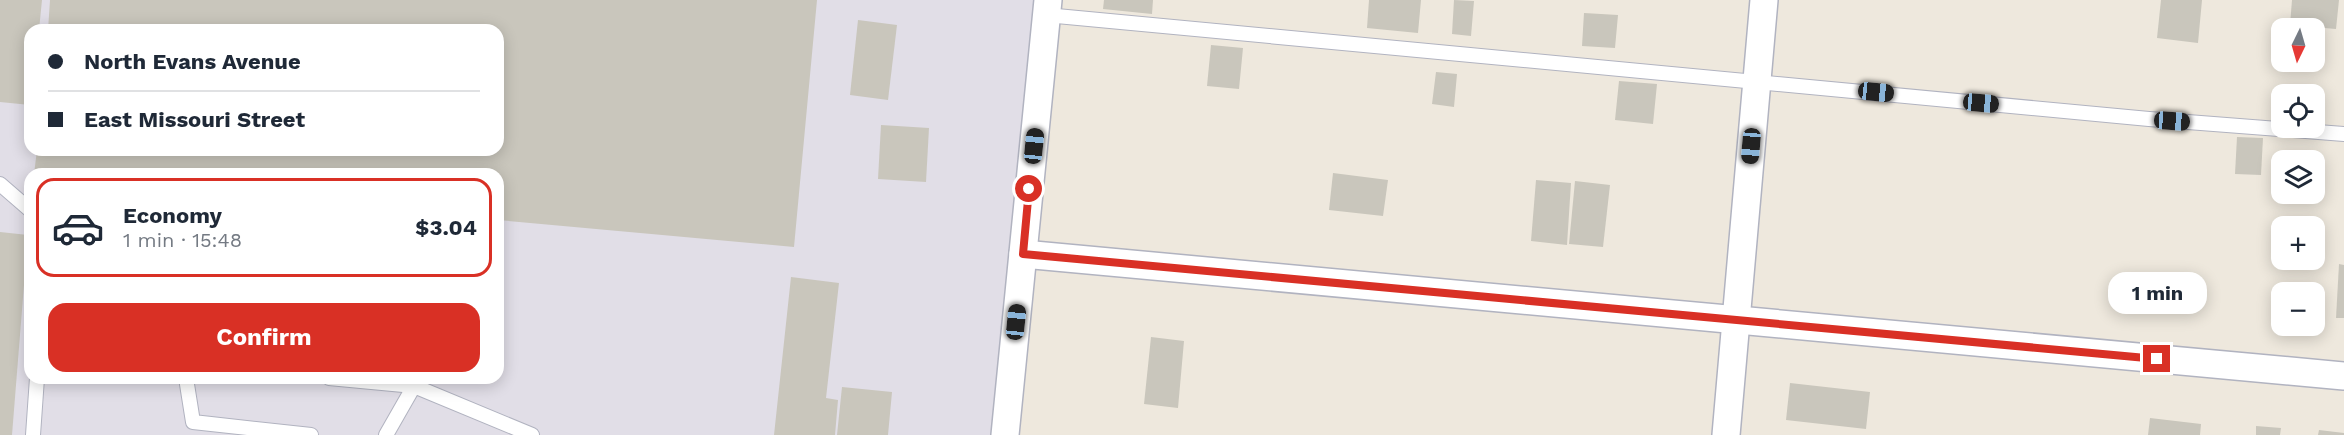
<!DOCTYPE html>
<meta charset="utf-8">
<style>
:root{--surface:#fff;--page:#f6f6f7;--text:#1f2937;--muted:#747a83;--line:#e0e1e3;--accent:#d93025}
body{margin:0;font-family:"Work Sans",sans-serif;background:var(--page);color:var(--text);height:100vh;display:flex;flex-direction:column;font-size:22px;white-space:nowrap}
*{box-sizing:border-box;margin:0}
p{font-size:20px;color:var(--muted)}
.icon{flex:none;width:33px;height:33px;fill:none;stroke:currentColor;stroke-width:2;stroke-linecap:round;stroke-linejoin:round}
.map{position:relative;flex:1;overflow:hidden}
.panel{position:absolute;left:24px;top:168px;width:480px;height:216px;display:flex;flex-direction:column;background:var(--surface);border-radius:18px;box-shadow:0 3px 15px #0003}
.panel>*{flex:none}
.top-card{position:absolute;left:24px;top:24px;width:480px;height:132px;border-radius:18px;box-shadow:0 3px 15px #0003;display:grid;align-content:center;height:132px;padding:0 24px;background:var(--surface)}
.needle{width:39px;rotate:185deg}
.tools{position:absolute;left:2271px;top:18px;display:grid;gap:12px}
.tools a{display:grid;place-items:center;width:54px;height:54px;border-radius:12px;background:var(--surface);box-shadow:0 3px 15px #0003;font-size:30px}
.end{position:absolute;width:27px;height:27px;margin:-14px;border:8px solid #d93025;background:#fff;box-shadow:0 0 0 3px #fff}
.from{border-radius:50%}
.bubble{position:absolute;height:42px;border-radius:18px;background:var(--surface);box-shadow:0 3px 15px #0003;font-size:20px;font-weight:700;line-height:42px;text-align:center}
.car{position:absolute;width:18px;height:36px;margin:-18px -9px;border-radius:8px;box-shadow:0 0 4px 2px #0007;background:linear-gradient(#222 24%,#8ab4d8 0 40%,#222 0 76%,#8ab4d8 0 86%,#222 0)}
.top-card b{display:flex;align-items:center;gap:21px;height:57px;font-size:22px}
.top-card b+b{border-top:2px solid var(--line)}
.top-card i{width:15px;height:15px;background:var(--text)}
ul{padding:10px 0 0;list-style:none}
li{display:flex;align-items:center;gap:18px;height:99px;margin:0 12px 9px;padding:0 12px;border:3px solid transparent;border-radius:18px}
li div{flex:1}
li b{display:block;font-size:22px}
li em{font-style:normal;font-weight:700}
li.current{border-color:var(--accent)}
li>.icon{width:54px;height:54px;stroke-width:1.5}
.action{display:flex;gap:12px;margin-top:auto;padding:12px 24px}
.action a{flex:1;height:69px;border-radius:18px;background:var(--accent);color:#fff;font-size:24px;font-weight:700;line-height:69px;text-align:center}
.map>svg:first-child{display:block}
</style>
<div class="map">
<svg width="2344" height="435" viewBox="0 0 2344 435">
<rect width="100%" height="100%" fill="#eee8dd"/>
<path fill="#e1dee7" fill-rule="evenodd" d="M 0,0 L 1040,0 L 996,435 L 0,435 ZM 30,30 L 498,30 L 498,150 L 30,150 ZM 30,174 L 498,174 L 498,378 L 30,378 Z"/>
<g fill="#c9c6bc">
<polygon points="0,0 42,0 39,30 30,30 30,105 0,102"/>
<polygon points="50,0 817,0 794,247 498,220 498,174 34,174 37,150 498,150 498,30 48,30"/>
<polygon points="1104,0 1153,0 1152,14 1103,9"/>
<polygon points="1369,0 1421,0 1418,33 1367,28"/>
<polygon points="1454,0 1474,1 1471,36 1452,34"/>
<polygon points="2161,0 2202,0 2198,43 2157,38"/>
<polygon points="2292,0 2339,0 2336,29 2290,25"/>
<polygon points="1584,13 1618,15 1615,48 1582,46"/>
<polygon points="858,20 897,25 888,100 850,95"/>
<polygon points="1211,45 1243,48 1239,89 1207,86"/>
<polygon points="1436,72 1457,74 1454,107 1432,104"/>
<polygon points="1619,81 1657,84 1653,124 1615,120"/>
<polygon points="881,125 929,128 926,182 878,179"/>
<polygon points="2237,137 2263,138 2261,175 2235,174"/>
<polygon points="1333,173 1388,180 1383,216 1329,210"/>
<polygon points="1536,180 1571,183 1567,245 1531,241"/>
<polygon points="1575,181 1610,185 1603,247 1569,244"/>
<polygon points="0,232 28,235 12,435 0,435"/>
<polygon points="2339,264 2344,265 2344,318 2336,318"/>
<polygon points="791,277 839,283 826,398 838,400 835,435 774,435"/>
<polygon points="1151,337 1184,341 1178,408 1144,404"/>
<polygon points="1790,383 1870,392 1866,429 1786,420"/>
<polygon points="842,387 892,392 888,435 837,435"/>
<polygon points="2150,418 2201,424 2200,435 2148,435"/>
<polygon points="2256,426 2281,428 2280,435 2256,435"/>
<polygon points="2319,430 2344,433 2344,435 2318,435"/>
</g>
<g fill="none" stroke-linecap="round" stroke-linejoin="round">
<g stroke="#b1b3c0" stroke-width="16">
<g id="lane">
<polyline points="1046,15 2149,119 2344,134"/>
<polyline points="0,184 30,210"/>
<polyline points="186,378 193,422 311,435"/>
<polyline points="329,378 414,386 532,435"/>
<polyline points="33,435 37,378"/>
<polyline points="386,435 414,386 414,379"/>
</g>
</g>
<g stroke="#b1b3c0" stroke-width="30">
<g id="street">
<polyline points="1023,254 2344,376"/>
<polyline points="1005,435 1048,0"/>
<polyline points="1726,435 1764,0"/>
</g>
</g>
<use href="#lane" stroke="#fff" stroke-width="14"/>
<use href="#street" stroke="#fff" stroke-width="27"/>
</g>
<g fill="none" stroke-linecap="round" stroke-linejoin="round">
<polyline stroke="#d93025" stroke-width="8" points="1029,189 1023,254 2157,359"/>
</g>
</svg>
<div class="tools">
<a><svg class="needle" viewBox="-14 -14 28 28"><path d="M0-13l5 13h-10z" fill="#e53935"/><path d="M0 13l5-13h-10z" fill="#747a83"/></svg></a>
<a><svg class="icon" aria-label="locate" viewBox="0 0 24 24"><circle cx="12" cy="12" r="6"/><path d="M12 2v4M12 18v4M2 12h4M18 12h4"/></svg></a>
<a><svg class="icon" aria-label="layers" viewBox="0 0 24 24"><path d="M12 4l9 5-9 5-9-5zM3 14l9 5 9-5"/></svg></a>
<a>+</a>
<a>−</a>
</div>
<i class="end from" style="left:1029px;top:189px"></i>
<i class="end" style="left:2157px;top:359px"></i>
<div class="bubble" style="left:2108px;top:272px;width:99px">1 min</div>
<i class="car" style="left:1876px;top:92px;rotate:96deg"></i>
<i class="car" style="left:1981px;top:103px;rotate:95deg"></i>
<i class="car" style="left:2172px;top:121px;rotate:94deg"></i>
<i class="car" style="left:1034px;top:146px;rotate:6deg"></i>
<i class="car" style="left:1751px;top:146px;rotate:185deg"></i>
<i class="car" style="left:1016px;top:322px;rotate:6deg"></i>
<div class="top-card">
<b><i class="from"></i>North Evans Avenue</b>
<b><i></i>East Missouri Street</b>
</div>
<section class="panel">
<ul>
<li class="current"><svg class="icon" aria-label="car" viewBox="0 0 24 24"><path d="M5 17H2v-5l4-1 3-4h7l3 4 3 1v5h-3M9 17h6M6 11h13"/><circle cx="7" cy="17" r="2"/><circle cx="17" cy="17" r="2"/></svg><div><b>Economy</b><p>1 min · 15:48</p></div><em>$3.04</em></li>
</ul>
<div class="action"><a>Confirm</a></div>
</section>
</div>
